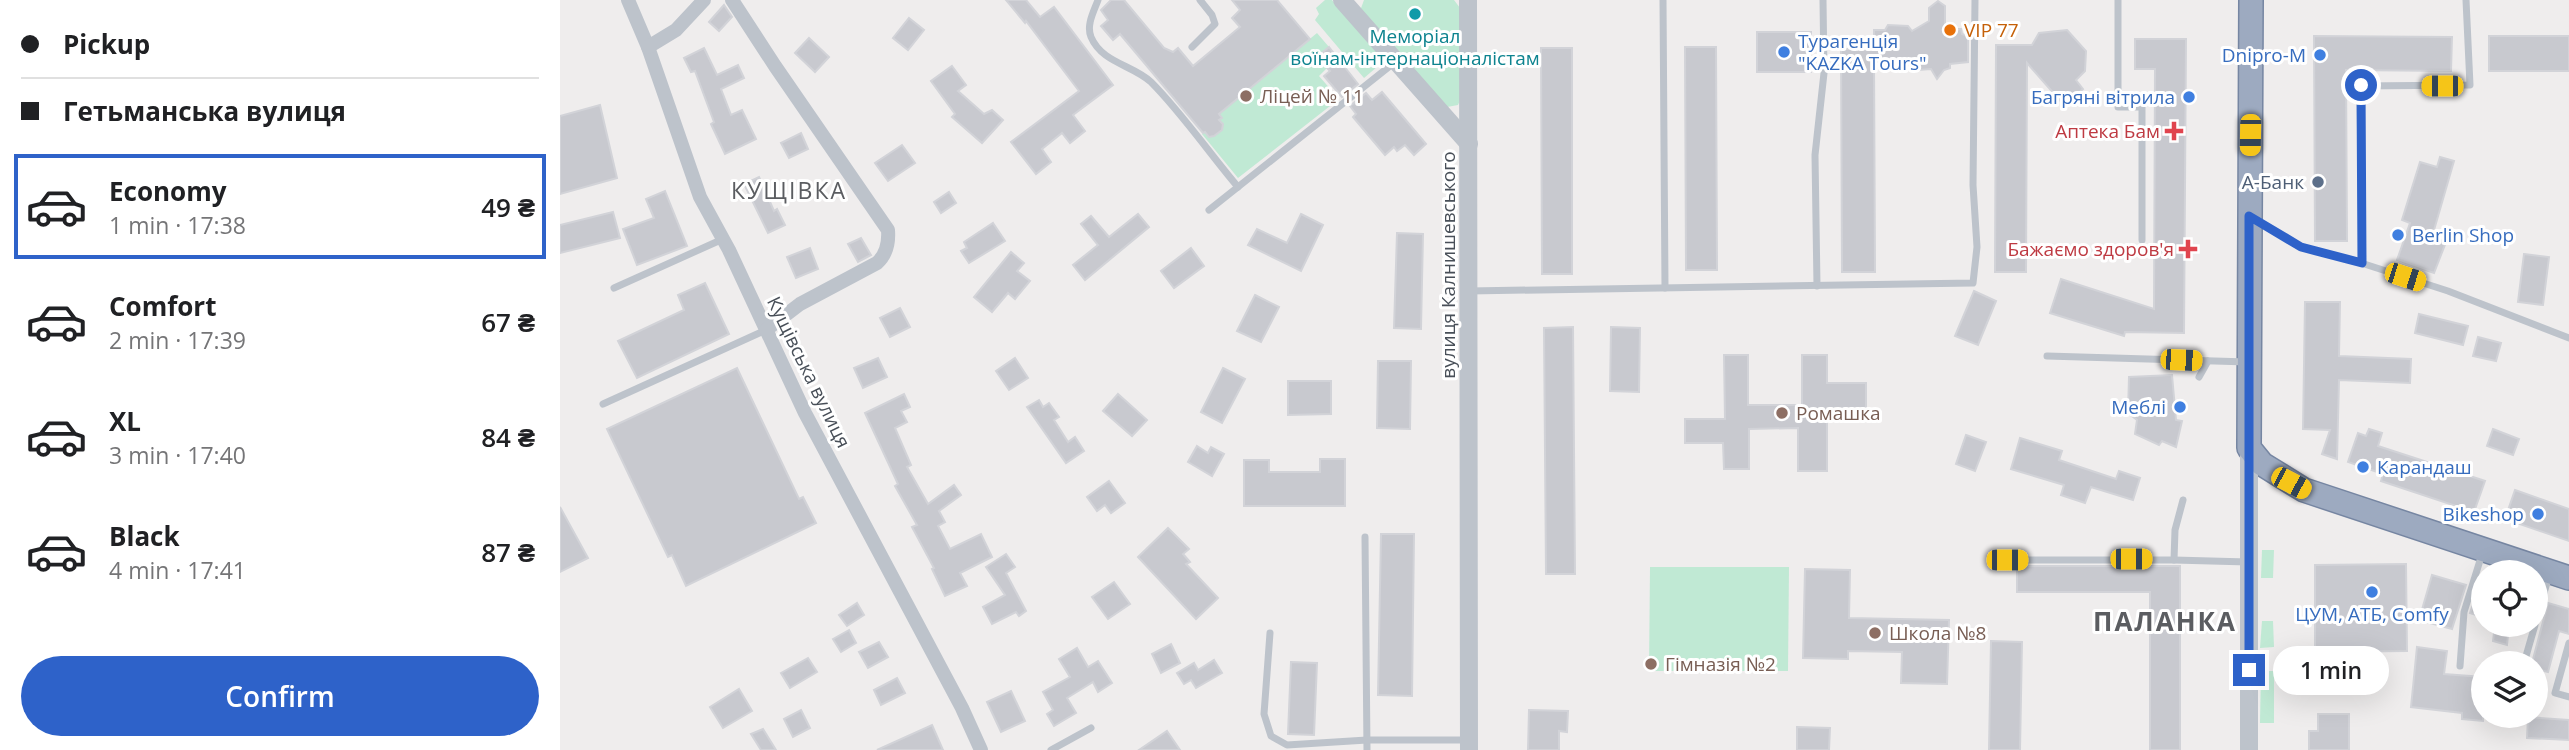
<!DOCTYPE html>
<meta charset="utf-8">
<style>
:root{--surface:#fff;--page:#f2f2f2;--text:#202124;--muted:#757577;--line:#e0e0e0;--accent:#2e62c9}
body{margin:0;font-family:"Open Sans",sans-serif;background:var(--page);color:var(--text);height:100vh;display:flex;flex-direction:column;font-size:26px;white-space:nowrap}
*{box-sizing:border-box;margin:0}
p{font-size:23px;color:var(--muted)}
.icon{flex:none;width:38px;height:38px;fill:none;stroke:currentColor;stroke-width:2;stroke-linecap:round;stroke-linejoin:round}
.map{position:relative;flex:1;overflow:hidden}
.side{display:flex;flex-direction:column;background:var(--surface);width:560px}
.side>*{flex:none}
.hud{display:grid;align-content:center;height:154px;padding:0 21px;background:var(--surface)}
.buttons{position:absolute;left:1911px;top:560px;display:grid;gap:14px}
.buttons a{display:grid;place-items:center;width:77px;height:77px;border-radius:50%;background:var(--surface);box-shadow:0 7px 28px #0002;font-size:35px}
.end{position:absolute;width:32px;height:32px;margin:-16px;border:9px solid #2e62c9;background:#fff;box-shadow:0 0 0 4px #fff}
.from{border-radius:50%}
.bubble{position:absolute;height:49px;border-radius:24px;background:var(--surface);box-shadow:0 7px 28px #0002;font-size:23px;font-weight:600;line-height:49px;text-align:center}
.car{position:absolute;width:21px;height:42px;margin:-21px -10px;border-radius:9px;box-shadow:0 0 5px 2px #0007;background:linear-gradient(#f5c518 24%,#345 0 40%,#f5c518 0 76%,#345 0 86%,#f5c518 0)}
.hud b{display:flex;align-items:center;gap:24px;height:66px;font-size:26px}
.hud b+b{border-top:2px solid var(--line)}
.hud i{width:18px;height:18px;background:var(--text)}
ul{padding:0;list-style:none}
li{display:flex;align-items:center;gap:21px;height:105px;margin:0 14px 10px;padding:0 7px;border:4px solid transparent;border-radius:0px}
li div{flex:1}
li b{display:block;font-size:26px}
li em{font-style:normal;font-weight:600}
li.current{border-color:var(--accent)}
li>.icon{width:63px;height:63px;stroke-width:1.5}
.primary-button{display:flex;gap:14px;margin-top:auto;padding:14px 21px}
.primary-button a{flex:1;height:80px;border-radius:42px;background:var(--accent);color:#fff;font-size:28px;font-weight:600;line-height:80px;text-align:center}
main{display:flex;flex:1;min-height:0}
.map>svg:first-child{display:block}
</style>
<main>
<section class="side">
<div class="hud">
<b><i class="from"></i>Pickup</b>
<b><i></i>Гетьманська вулиця</b>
</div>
<ul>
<li class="current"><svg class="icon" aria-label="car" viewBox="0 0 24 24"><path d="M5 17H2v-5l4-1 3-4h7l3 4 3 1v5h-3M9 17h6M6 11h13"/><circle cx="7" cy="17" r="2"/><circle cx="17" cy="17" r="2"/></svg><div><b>Economy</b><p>1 min · 17:38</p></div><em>49 ₴</em></li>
<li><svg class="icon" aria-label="car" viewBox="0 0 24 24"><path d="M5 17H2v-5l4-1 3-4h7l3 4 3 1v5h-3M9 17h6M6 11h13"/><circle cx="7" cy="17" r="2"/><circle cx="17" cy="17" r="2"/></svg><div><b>Comfort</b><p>2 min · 17:39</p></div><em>67 ₴</em></li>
<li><svg class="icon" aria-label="car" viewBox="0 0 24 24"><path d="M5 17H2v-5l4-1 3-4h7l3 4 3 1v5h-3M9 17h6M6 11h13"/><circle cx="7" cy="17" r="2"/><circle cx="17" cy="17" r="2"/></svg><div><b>XL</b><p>3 min · 17:40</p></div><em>84 ₴</em></li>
<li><svg class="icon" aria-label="car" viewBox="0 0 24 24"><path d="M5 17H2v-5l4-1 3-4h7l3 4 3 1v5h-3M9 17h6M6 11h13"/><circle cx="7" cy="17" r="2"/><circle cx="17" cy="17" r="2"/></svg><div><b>Black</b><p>4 min · 17:41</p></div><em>87 ₴</em></li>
</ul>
<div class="primary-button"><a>Confirm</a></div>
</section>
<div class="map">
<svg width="2009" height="750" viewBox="0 0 2009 750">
<rect width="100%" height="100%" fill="#efeded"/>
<g fill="#c0e9d4">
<polygon points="765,0 772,0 824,61 804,78 755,20 759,14 756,8"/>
<polygon points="804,0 894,0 900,8 901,98 898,105 887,107 800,11"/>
<path d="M 757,33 L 769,47 L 758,57 L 767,68 L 759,76 L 779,99 L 678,178 L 642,134 L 645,132 L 649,137 C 657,136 661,132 663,124 L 659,120 L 662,117 L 659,114 Z"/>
<polygon points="1702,550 1714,550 1713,578 1701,578"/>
<polygon points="1090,567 1229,567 1228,671 1089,671"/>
<polygon points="1702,621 1713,621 1714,647 1700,648"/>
<polygon points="1701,671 1714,671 1714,723 1700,723"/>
</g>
<g fill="#c8c9cf" stroke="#d2d3d8" stroke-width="2">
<polygon points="446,0 466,0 480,17 494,7 553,85 513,115 525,131 510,143 502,133 482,149 491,162 476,174 451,142 519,91 466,21 465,23"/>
<polygon points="551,0 564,0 604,48 613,52 618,48 633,66 680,27 672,18 680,10 672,0 717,0 750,39 659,114 662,118 659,120 663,124 662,130 654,136 649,137 645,132 643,133 560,34 553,40 541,26 548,20 541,10"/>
<polygon points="1378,1 1385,6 1385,29 1401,29 1402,34 1408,36 1408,62 1390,64 1390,68 1384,70 1377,79 1371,69 1359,70 1356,62 1314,62 1315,272 1282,272 1281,49 1314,49 1314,30 1325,30 1328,25 1348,26 1352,31 1369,21 1369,8"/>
<polygon points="164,5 172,17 159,31 149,22"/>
<polygon points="349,18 364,30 348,50 333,38"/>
<polygon points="1507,30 1526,51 1525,71 1516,80 1523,89 1504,105 1467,63 1466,272 1435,272 1436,45 1472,45 1479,33"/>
<rect x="1197" y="32" width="54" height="40"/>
<polygon points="1754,36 1892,37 1891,71 1786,70 1787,241 1755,241"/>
<rect x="1929" y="36" width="80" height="35"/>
<polygon points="249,38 269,57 255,72 235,53"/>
<polygon points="1575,39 1626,39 1624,333 1565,332 1564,336 1490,313 1501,279 1594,309 1595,69 1575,69"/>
<polygon points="769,47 798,84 782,97 764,76 770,71 757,57"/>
<polygon points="1125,47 1156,47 1157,270 1126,270"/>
<polygon points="144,48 157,75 178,65 184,78 161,89 171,115 182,110 196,139 165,154 151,124 154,122 135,71 131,72 124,58"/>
<polygon points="981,48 1012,48 1012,274 982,274"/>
<polygon points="392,66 406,85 398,91 424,114 432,110 443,120 422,143 392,117 395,114 371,81"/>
<polygon points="822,92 866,144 854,155 845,145 837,151 834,147 825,155 793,117 796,114 790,106 806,93 812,100"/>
<polygon points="40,105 57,178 0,194 0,116"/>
<polygon points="241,133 248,149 229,158 221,143"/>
<polygon points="342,145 355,163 328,181 315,163"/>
<polygon points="1880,157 1894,161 1872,237 1886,242 1874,273 1837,260 1850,223 1842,220 1860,162 1877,167"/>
<polygon points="199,177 214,211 217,209 225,225 208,233 184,184"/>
<polygon points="105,191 127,246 77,265 63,229 94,218 86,199"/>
<polygon points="389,192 396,203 381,213 374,202"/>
<polygon points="53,212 60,238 0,253 0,225"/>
<polygon points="578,214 589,227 525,280 513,265 538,245 521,224 531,216 549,237"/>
<polygon points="741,214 763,225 741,271 688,245 697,229 727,243"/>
<polygon points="433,223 445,241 409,263 401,251 407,248 404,242"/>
<polygon points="837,233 863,234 861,329 834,328"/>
<polygon points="301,238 311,255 298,262 288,244"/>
<polygon points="250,248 258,269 236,278 227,257"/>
<polygon points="631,248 644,266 614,288 601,271"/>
<polygon points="451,252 464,263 457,271 470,281 455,299 448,293 432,312 414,297"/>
<polygon points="1964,254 1989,257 1983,305 1958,302"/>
<polygon points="145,283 169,334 77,378 58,341 124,310 118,295"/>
<polygon points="1414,291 1436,301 1418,345 1395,336"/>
<polygon points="695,295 719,307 701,342 677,331"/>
<polygon points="1745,302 1780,302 1779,356 1851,359 1850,383 1779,380 1777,459 1762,454 1770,430 1743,429"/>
<polygon points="340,308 350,327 330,337 320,318"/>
<polygon points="1859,314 1908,326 1903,345 1855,333"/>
<polygon points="1013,327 1015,574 986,574 984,328"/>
<polygon points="1051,327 1080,328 1079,392 1050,391"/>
<polygon points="1918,337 1941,343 1936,361 1913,356"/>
<polygon points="1164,355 1188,355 1188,405 1242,405 1242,355 1267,355 1267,383 1306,383 1306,408 1267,408 1267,471 1238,471 1238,428 1189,429 1189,469 1164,469 1163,443 1125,443 1125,419 1165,419"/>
<polygon points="318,358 327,377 303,388 294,368"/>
<polygon points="455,358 468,378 449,390 436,371"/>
<polygon points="818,361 851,361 850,429 817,428"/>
<polygon points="177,368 239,499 243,497 256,523 126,586 112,555 108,557 47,429"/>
<polygon points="663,368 685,379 662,423 641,412"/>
<polygon points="1612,375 1616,420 1622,421 1616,447 1602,441 1599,445 1575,434 1577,420 1568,413 1569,377"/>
<polygon points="728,381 771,381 771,414 728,415"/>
<polygon points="344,394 350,407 341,411 347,422 335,428 351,465 347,467 368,504 394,485 401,495 379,511 385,522 378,526 390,549 421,534 432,557 400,573 407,586 385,596 372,569 374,568 352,527 357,525 335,486 338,484 305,413"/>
<polygon points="558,394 587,420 572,436 543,411"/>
<polygon points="479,400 483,407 489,403 499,417 494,420 508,442 515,437 524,451 506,463 467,407"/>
<polygon points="1809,429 1822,433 1818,446 1925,481 1914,512 1821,481 1823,474 1788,462 1798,433 1806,436"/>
<polygon points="1933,429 1959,439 1953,455 1927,446"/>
<polygon points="1406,435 1426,442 1415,471 1396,464"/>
<polygon points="1460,438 1502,451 1499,460 1556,479 1559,471 1580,478 1573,500 1531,487 1525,503 1501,495 1504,485 1451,469"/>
<polygon points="637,446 648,453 651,447 664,454 652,476 628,462"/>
<polygon points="760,459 785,459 785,506 684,506 684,460 709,460 709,472 760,472"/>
<polygon points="549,481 565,503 551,513 545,505 537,511 527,497"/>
<polygon points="1955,490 2009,509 2009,541 1945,519"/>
<polygon points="0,507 28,558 0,572"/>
<polygon points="608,528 629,549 623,554 630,562 626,564 658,598 636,619 578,557"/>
<polygon points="821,534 854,534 852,696 818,695"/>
<polygon points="446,554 455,567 446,573 466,611 459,616 456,612 432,624 423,607 445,595 426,567"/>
<polygon points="1846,564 1847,651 1755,652 1755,565"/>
<polygon points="1457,566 1620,566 1620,750 1590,750 1590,592 1457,592"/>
<polygon points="1245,569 1290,570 1289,618 1389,620 1387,684 1341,683 1342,652 1288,651 1288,659 1243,658"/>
<polygon points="1872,575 1906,585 1892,629 1859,620"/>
<polygon points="554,582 570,604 548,619 532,597"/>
<polygon points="1918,589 1923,590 1923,617 1910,613"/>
<polygon points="297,603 304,615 287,626 279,615"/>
<polygon points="1988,603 2009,609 2009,634 1999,631 1988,672 1976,669 1976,663 1972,663"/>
<polygon points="1935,625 1949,625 1947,645 1933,641"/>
<polygon points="289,630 296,643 281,652 273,639"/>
<polygon points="1431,641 1462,642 1460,750 1429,750"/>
<polygon points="319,642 328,657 308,668 299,652"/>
<polygon points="611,644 620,663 601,673 592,654"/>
<polygon points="1857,647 1887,651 1884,674 1923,677 1923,721 1902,719 1902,713 1851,707"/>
<polygon points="517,648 528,667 538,661 552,683 538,692 533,682 507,698 516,713 494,726 487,714 493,710 483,692 510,677 499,659"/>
<polygon points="248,658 257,672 230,688 221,673"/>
<polygon points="654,660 662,673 636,688 631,680 624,684 617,673 634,663 638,670"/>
<polygon points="731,662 757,663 754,735 728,734"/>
<polygon points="337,678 345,693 321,705 314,690"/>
<polygon points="179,689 192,711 163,728 150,707"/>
<polygon points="451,691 465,721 441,732 427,702"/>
<polygon points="241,710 250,728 233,737 224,719"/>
<polygon points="969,710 1008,711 1007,732 999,731 999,750 968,750"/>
<polygon points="1758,714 1789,714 1789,750 1749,750 1749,731 1758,731"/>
<polygon points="1968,717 2009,720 2009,740 1967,738"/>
<polygon points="372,725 383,750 317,750"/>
<polygon points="1237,727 1270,728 1269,750 1237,750"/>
<polygon points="203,729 216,750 201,750 191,734"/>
<polygon points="607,731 620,750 579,750"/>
</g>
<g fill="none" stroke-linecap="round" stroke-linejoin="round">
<g stroke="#7686a2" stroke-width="26">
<polyline id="trunk" points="1691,0 1689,448 1702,464 1744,490 2009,578"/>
</g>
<g stroke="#bdc3cb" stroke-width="7">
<path d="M 538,0 C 534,11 526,25 531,37 C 542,63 573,65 591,82 C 621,112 650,154 678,187"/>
<polyline points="1103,0 1105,288"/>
<polyline points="1558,0 1558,107 1582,107 1582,240"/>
<polyline points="632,47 655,24 652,15 640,0"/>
<polyline points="649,210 835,62"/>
<polyline points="1695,220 1741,247 1795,261 1888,291 2009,338"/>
<polyline points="1802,263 1800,86 1910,85 1906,0"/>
<polyline points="1257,286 1255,155 1264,73 1263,0"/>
<polyline points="54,288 163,239"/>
<polyline points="909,291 1413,283 1417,247 1413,185 1415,0"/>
<polyline points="1487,356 1688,362"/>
<polyline points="1639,377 1648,361"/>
<polyline points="43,404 206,330"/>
<polyline points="805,537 807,750"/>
<polyline points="1447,560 1614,560 1688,562"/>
<polyline points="1614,560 1615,530 1623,500"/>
<polyline points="1976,620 1989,576"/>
<polyline points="710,633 704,714 711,736 727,745 807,740 908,740"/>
<polyline points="2009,643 1995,693 2009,697"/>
<polyline points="1964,663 1975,625"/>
<polyline points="1900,666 1904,612 1922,554"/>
<polyline points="491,750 531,728"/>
</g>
<g stroke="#bdc3cb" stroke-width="14">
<polyline points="68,0 88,47 140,197 169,250 245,413 402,708 421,750"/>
<path d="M 172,0 L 215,66 L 328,230 C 329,243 327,254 317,263 L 240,304 L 206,330"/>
<polyline points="88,47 116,30 144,0"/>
</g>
<g stroke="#bdc3cb" stroke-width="18">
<polyline points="782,0 909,144"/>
<polyline points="908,0 909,750"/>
<polyline points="1689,448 1689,750"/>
</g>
<use href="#trunk" stroke="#9daac0" stroke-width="23"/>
</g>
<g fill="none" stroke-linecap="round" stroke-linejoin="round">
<polyline stroke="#2e62c9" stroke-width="9" points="1689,670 1689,216 1741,247 1802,263 1801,85"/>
</g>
<circle fill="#0f9aa8" stroke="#fff" stroke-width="2.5" cx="855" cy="14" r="7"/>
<circle fill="#e8710a" stroke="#fff" stroke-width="2.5" cx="1390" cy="30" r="7"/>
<g fill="#3f7fe0" stroke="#fff" stroke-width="2.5">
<circle cx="1224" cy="52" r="7"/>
<circle cx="1760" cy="55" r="7"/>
<circle cx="1629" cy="97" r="7"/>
<circle cx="1838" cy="235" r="7"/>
<circle cx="1620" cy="407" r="7"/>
<circle cx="1803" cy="467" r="7"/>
<circle cx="1978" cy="514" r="7"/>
<circle cx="1812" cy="592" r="7"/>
</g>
<g fill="#8d6e63" stroke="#fff" stroke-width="2.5">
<circle cx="686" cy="96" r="7"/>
<circle cx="1222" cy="413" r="7"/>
<circle cx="1315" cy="633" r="7"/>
<circle cx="1091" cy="664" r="7"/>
</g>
<g fill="#e0444e" stroke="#fff" stroke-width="2.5">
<path d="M1610.5 120.5h7v7h7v7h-7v7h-7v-7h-7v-7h7z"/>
<path d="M1624.5 238.5h7v7h7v7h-7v7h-7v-7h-7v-7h7z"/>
</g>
<circle fill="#5c6f8a" stroke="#fff" stroke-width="2.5" cx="1758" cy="182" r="7"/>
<g text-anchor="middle" stroke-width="6" stroke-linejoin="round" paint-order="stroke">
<g font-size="19" fill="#c56008" stroke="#fff" text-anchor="start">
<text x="1404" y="37">VIP 77</text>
</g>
<g font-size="19" fill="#0d838f" stroke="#fff">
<text x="855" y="43">Меморіал<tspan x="855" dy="22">воїнам-інтернаціоналістам</tspan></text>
</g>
<g font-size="19" fill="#366cbe" stroke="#fff" text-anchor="end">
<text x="1238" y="48" text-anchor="start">Турагенція<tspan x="1238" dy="22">"KAZKA Tours"</tspan></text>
<text x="1746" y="62">Dnipro-M</text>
<text x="1615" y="104">Багряні вітрила</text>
<text x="1852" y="242" text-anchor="start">Berlin Shop</text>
<text x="1606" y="414">Меблі</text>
<text x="1817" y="474" text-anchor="start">Карандаш</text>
<text x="1964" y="521">Bikeshop</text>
<text x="1812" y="621" text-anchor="middle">ЦУМ, АТБ, Comfy</text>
</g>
<g font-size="19" fill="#785e54" stroke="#fff" text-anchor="start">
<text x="700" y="103">Ліцей № 11</text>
<text x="1236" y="420">Ромашка</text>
<text x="1329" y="640">Школа №8</text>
<text x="1105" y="671">Гімназія №2</text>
</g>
<g font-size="19" fill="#be3a42" stroke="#fff" text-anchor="end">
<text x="1600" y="138">Аптека Бам</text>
<text x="1614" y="256">Бажаємо здоров'я</text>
</g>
<g font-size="19" fill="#4e5e75" stroke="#fff" text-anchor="end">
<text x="1744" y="189">А-Банк</text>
</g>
<g font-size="19" fill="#484f58" stroke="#fff">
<text transform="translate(888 265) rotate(-90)" y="7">вулиця Калнишевського</text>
<text transform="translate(249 372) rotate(64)" y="7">Кущівська вулиця</text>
</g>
<g font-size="23" letter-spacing="2" fill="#5b5d61" stroke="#fff">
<text x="229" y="199">КУЩІВКА</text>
</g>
<g font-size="26" font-weight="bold" letter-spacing="2" fill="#5b5d61" stroke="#fff">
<text x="1605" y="631">ПАЛАНКА</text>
</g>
</g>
</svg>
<div class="buttons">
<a><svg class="icon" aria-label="locate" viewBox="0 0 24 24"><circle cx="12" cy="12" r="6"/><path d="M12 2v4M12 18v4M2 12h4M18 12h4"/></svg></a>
<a><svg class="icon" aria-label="layers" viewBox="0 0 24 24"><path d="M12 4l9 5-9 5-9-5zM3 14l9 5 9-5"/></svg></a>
</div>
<i class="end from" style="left:1801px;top:85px"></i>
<i class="end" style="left:1689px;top:670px"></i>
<div class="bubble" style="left:1713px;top:646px;width:116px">1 min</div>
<i class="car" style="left:1882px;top:86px;rotate:270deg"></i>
<i class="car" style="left:1690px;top:135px;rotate:181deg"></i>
<i class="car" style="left:1845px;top:277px;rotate:108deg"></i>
<i class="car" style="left:1621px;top:360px;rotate:92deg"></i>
<i class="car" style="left:1731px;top:483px;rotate:118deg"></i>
<i class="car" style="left:1571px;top:559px;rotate:90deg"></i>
<i class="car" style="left:1447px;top:560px;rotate:90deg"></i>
</div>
</main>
